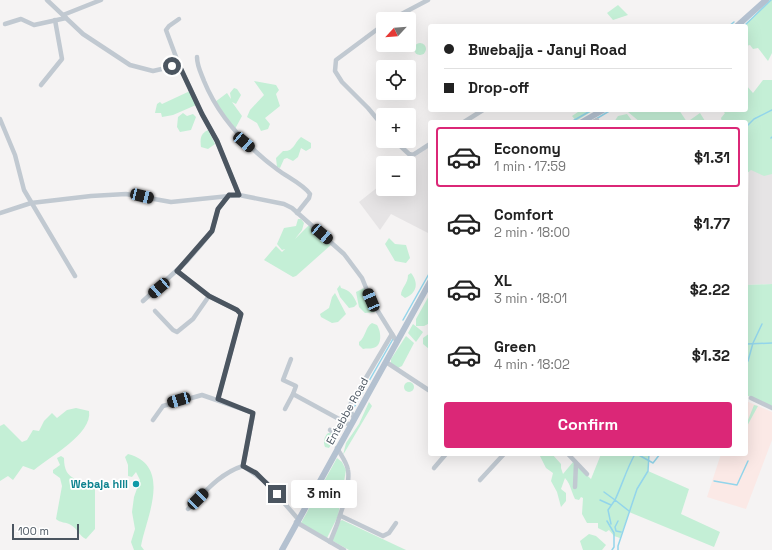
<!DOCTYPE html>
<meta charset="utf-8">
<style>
:root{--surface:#fff;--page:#f2f2f2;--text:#222;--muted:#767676;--line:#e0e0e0;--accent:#db2777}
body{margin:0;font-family:"Space Grotesk",sans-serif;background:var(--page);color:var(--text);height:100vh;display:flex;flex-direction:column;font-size:15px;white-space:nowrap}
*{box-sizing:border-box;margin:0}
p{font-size:13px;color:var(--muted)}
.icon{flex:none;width:22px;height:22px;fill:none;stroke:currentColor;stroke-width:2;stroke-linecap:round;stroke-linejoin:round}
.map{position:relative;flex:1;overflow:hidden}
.panel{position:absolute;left:428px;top:120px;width:320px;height:336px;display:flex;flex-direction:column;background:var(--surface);border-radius:4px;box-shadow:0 4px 16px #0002}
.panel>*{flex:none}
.hud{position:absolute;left:428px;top:24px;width:320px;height:88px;border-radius:4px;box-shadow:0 4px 16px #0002;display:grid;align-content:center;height:88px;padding:0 16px;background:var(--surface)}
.needle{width:26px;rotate:244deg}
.controls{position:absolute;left:376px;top:12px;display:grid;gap:8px}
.controls a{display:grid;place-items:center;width:40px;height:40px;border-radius:4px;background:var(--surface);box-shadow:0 4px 16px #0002;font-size:20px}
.scale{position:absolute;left:12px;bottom:10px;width:67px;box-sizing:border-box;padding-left:4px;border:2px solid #4b5560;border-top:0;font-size:11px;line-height:14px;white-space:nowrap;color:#4b5560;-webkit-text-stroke:3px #fff;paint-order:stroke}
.end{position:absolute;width:18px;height:18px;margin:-9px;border:5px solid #4b5560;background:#fff;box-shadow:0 0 0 2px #fff}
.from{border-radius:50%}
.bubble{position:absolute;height:28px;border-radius:4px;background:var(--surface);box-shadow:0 4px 16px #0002;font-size:13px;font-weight:800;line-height:28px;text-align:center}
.car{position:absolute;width:12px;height:24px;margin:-12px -6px;border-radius:5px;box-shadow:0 0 3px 1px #0007;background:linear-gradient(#222 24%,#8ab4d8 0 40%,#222 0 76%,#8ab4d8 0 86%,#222 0)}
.hud b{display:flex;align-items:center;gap:14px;height:38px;font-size:15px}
.hud b+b{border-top:1px solid var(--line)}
.hud i{width:10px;height:10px;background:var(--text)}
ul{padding:7px 0 0;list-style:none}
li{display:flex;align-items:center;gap:12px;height:60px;margin:0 8px 6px;padding:0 8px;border:2px solid transparent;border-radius:4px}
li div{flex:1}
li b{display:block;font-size:15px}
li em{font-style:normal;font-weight:800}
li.on{border-color:var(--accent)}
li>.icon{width:36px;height:36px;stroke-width:1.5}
.action{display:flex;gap:8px;margin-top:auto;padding:8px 16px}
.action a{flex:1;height:46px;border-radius:4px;background:var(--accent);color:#fff;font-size:16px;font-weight:800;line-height:46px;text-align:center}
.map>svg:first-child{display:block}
</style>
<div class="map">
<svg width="772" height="550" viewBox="0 0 772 550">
<rect width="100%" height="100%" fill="#f5f3f3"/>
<g fill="#e6e4e5">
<polygon points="430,146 430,234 391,214 380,230 359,202 383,183 383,189 409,189 409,163 406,163"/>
<polygon points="749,169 772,174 772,284 746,285"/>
</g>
<polygon fill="#fbe9e6" points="746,401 772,412 772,440 746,509 707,497 721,454 746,454"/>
<g fill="#c4efd6">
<polygon points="769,0 772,0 772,53 768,61 758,48 753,49 750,45 746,46 746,26 744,26"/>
<polygon points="618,5 628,15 613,20 607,13"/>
<circle cx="420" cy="49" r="6"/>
<polygon points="763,80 772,80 772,174 764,176 751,170 746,174 746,122 722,122 721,118 725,113 721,110 746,110 746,85 753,93"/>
<polygon points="254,81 276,85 279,90 276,94 280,106 265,118 270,124 268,129 261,131 257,123 247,117 250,110 264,95"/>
<polygon points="234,88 237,89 241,95 236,104 232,102 242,116 235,129 215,102 227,93 231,99 230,93"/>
<polygon points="190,91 196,105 173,115 162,117 161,113 155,113 157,104 160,102 162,104"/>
<polygon points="581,110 594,110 576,121 572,116"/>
<polygon points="631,110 679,110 687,122 640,122 628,112"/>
<polygon points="183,113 187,116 193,114 196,117 191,130 180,132 177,127 178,117"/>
<polygon points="700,113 705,121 691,122 690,120"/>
<polygon points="627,114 633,122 602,122 603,120 614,122 618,116"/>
<path d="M 208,130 L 215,144 L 208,149 L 201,147 C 200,139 200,134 208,130 Z"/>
<path d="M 301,137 L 311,143 L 311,148 L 306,151 L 301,148 L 298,157 L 293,161 L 287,158 L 284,159 L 280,168 L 277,167 L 276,158 L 283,151 C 294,152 294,143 301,137 Z"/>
<polygon points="298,219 301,219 304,223 302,230 295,239 309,225 332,244 296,276 293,277 264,260 276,246 282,252 285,249 282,250 277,244 284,228 296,226"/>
<polygon points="389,238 395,244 406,245 410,258 406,263 395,261 385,244"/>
<path d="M 411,273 C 419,283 417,293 405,298 L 401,295 C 401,288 408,284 408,275 Z"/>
<polygon points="772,284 772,406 746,395 746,285"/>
<path d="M 340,285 L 341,288 C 350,290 354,296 357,304 L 354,307 L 349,308 L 340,297 L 337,289 Z"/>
<polygon points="364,288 366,290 365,294 376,310 375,312 365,313 359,307 356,292"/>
<polygon points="335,293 346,314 338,322 332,323 321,317 320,314 329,308 332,297"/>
<polygon points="430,294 430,323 424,326 416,326 416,319"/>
<path d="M 372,323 L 377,325 C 381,331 383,346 373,348 C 370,349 367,348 363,349 L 359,345 L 359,342 C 366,337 365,327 372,323 Z"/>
<polygon points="413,324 423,332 416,342 408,333"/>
<polygon points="430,333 430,348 429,349 423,344 423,338"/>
<polygon points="406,336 414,343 402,366 398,368 391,364 391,359"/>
<circle cx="409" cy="387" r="5"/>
<polygon points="369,402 372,406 343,455 346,443 359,424"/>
<polygon points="754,405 758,406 746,428 746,425"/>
<path d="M 76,408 L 89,411 C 93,434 49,457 34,470 L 23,466 L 13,480 L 8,476 L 0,481 L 0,426 L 4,424 L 22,442 L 27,440 L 33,430 L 39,431 L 44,421 L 52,413 L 57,418 L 67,410 Z"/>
<path d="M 328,433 L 333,433 L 335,438 L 329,448 L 325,447 C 323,442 324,437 328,433 Z"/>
<path d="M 128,454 C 173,466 146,518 141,546 L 144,550 L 134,550 L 131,542 L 135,529 L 132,512 L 134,497 L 140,480 L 136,472 L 132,477 L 128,476 L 128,465 L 125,457 Z"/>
<path d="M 539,454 L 552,454 L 561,464 L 561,468 L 563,474 L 573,462 L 591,479 L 601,454 L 649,454 L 648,471 L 689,489 L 681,514 L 720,532 L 714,547 L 629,512 L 620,538 L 614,536 L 609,530 L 606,532 L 598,528 L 598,523 L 587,523 L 582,514 L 583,498 L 581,497 L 579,500 L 575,499 C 571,491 571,485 565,478 L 561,489 L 566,493 L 566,501 L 561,507 L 557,492 L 551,481 L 553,473 L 546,468 Z"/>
<path d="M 61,456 L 64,458 C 64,483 80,477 95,488 L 95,529 L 86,539 C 79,536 78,529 71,525 C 66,522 60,523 56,519 L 62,486 L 60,478 L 53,473 L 53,470 L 60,465 L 57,458 Z"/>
<polygon points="337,458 342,462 346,470 338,516 327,538 301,523"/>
<polygon points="342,520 406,550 349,550 331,540 339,522"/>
<polygon points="589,534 596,536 606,545 602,550 583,550 580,541"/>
</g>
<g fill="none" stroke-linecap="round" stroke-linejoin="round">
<g stroke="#93d5eb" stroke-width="1.5">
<polyline points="729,26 734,22"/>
<polyline points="744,26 771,0"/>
<polyline points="596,119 611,110"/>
<polyline points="571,122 592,110"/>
<polyline points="746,127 754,119 772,110"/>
<polyline points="771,138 772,137"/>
<polyline points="403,320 430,272"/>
<polyline points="746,344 772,343"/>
<polyline points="748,361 753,343 762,324"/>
<polyline points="353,409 393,339"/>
<polyline points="341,431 349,416"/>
<polyline points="637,454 653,463 660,454"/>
<polyline points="714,481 737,485 748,461"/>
<path d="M 604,492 L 615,500 C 622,485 627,468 635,454"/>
<polyline points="600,500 611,505"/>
<polyline points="607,521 614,533 614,547 612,550"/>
<polyline points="618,521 615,527 616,531 621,532"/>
<polyline points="611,524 608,510 615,500 629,511"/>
<polyline points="618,550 618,546 637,489 648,471 649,454"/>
</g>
<g stroke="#c1c9d1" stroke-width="4.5">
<polyline points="47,0 83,34 130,65 153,71 179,65 202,114 217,141 239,195"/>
<polyline points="63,15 101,0"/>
<polyline points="179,19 169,26 166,30 179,65"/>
<polyline points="392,19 428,0"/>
<polyline points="5,24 21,19 34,25 66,18"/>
<polyline points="383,25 336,60 335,71 342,82 368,108 383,126"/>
<path d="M 197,57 C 197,66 201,73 204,81 C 219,118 246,146 278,170 C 287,177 303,184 310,194 L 309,198 L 297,213"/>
<polyline points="41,85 62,59 55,20"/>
<polyline points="0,119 15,155 24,190 75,276"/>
<polyline points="464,122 483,110"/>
<polyline points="593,122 597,120"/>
<polyline points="395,141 409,154 413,155 430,144"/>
<polyline points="0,213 31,203 91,196 126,194 171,202 239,195 284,204 292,208 344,254 362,278 371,300 397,342"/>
<polyline points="177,271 209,296 237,310 241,314 218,399"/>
<polyline points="143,301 187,261 200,246 212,231 218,209 229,195"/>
<polyline points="155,311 173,330 177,332 193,319 209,296"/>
<polyline points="291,359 283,380 296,386 293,394"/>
<polyline points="386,362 430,391"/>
<polyline points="751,398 772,408"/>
<polyline points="285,409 293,394 350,425"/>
<polyline points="354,418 349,408 351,403 392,334"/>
<polyline points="153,420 163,406 202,395 251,412 253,415 243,466 266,482 298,519"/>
<polyline points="330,430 335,434"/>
<polyline points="568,454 587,474"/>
<polyline points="434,468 446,454"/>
<polyline points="480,480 504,454"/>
<polyline points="575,487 576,463"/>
<path d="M 188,509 C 204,493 220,473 243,466"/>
<polyline points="341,516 383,536 389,533 396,523"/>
<polyline points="296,522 344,550"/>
<path d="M 330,542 C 337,526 351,488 348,470 C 347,463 341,455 337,448"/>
</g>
<g stroke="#b4c1d0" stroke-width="6">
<polyline points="737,26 766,0"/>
<polyline points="582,122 603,110"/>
<polyline points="282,550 430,282"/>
</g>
</g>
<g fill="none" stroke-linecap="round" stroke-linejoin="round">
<polyline stroke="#4b5560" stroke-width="5" points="172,66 179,65 202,114 217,141 239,195 229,195 218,209 212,231 177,271 209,296 237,310 241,314 218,399 253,413 243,466 256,473 277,494"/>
</g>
<circle fill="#0f9aa8" stroke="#fff" stroke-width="1.5" cx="136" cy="484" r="4"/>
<g text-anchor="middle" stroke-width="3.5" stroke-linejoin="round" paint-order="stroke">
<g font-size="11" fill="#4b5560" stroke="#fff">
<text transform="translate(347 411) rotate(-61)" y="4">Entebbe Road</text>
</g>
<g font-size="11" font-weight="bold" fill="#0d838f" stroke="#fff" text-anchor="end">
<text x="128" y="488">Webaja hill</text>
</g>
</g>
</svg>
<div class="controls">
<a><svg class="needle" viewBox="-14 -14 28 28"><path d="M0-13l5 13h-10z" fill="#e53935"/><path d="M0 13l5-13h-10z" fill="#767676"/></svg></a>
<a><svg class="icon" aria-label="locate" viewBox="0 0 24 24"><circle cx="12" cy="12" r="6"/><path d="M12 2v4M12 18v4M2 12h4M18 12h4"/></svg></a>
<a>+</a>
<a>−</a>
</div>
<div class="scale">100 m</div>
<i class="end from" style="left:172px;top:66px"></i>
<i class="end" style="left:277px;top:494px"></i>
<div class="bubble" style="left:291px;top:480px;width:66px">3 min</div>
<i class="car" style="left:244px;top:142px;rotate:131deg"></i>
<i class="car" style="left:142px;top:196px;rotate:104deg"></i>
<i class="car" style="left:322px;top:234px;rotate:130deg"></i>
<i class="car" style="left:159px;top:288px;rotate:229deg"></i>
<i class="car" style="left:371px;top:300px;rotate:337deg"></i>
<i class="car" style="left:179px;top:400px;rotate:254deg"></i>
<i class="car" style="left:198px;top:499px;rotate:45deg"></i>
<div class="hud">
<b><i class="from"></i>Bwebajja - Janyi Road</b>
<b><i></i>Drop-off</b>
</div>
<section class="panel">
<ul>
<li class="on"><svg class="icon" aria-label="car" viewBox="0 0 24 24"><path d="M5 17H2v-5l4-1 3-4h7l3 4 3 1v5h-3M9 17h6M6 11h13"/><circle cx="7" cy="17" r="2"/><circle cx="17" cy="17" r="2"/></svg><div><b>Economy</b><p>1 min · 17:59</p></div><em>$1.31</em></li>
<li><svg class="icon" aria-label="car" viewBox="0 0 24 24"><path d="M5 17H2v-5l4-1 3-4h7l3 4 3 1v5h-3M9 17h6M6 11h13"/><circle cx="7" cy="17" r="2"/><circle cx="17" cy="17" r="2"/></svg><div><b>Comfort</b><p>2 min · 18:00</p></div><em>$1.77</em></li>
<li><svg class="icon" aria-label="car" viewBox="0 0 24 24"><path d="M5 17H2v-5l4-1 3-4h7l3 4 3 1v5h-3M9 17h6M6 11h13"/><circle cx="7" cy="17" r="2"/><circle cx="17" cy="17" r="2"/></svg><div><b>XL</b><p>3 min · 18:01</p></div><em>$2.22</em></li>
<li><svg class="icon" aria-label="car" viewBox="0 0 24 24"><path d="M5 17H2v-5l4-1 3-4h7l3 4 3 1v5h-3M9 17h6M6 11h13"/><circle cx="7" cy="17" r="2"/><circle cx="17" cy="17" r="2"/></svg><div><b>Green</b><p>4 min · 18:02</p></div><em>$1.32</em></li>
</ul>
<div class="action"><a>Confirm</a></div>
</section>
</div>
